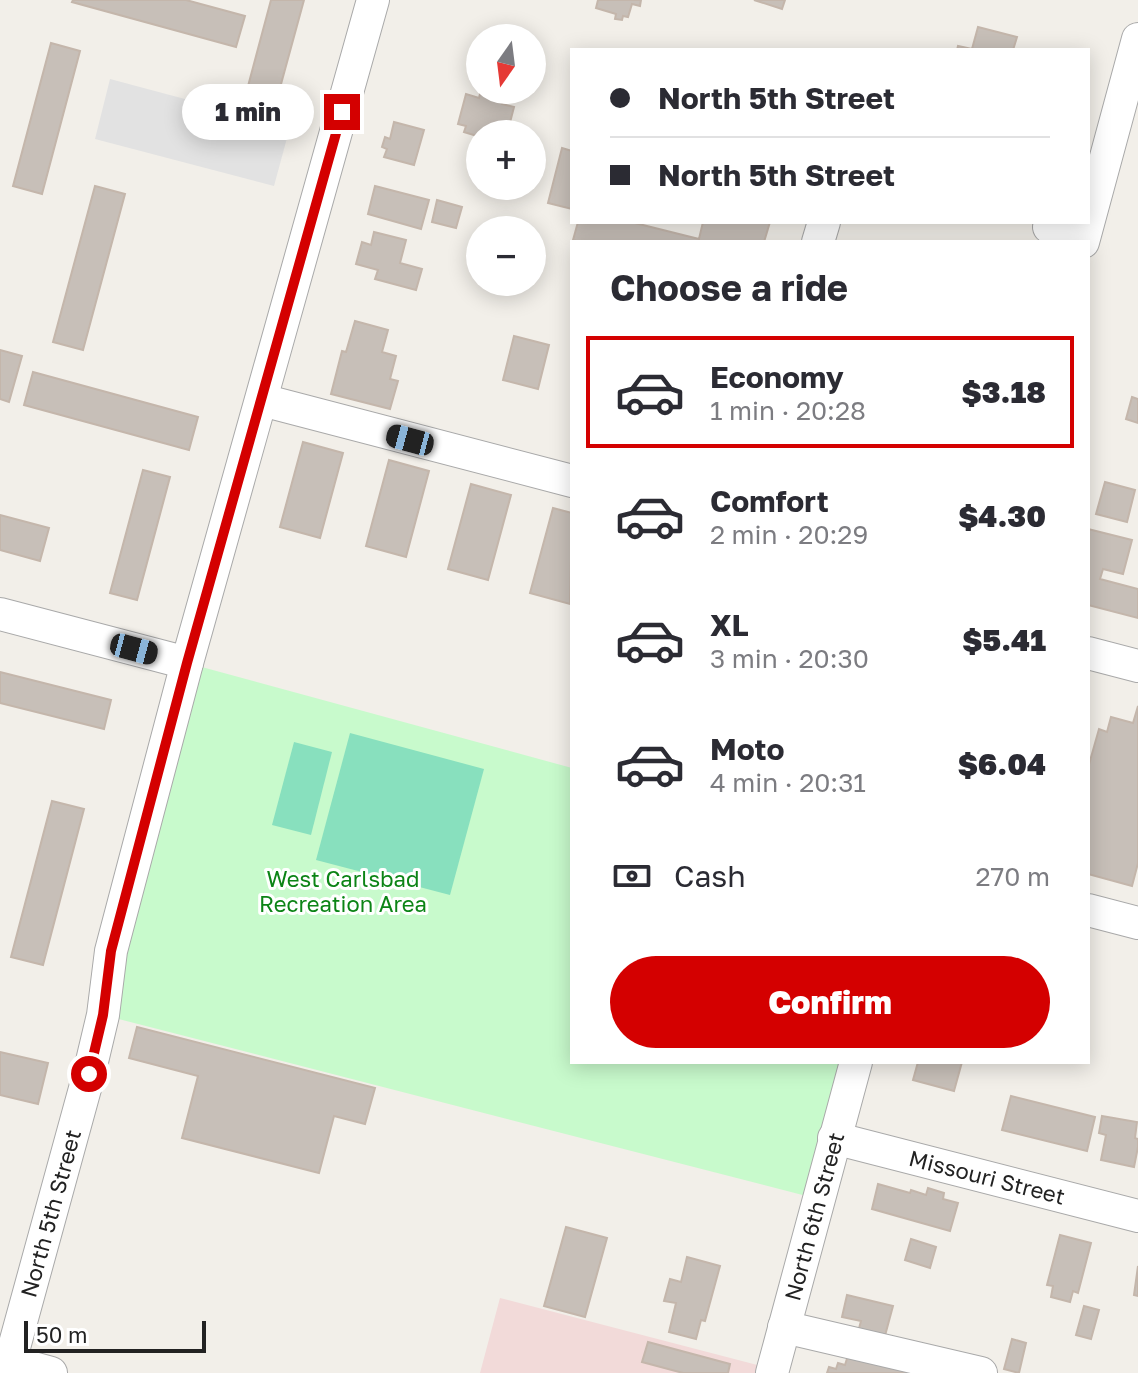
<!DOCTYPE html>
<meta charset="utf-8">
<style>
:root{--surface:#fff;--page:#f2f2f3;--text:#2b2b33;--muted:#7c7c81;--line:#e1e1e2;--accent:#d40000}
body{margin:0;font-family:"Golos Text",sans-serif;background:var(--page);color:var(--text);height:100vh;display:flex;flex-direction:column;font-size:30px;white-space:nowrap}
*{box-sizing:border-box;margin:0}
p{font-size:26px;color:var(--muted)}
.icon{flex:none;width:44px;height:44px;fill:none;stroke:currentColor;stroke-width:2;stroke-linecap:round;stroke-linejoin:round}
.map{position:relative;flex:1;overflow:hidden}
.drawer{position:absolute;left:570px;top:240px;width:520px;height:824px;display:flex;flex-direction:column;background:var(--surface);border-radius:0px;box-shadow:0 4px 20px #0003}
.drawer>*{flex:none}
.banner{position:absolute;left:570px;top:48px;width:520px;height:176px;border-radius:0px;box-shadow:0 4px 20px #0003;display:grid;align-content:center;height:176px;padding:0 40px;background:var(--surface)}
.needle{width:52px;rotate:194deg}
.controls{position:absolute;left:466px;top:24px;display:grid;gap:16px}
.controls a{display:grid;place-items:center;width:80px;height:80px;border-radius:50%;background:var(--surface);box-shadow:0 4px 20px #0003;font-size:40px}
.scale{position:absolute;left:24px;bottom:20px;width:182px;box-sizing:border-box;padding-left:8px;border:4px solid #222;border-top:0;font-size:22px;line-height:28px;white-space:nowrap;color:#222;-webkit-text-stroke:6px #fff;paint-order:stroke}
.end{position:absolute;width:36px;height:36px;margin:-18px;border:10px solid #d40000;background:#fff;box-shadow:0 0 0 4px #fff}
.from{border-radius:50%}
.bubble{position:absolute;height:56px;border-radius:28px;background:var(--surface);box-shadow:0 4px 20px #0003;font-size:26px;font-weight:800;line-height:56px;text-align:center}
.car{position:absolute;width:24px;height:48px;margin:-24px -12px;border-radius:10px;box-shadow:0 0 6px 2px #0007;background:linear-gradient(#222 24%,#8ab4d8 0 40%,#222 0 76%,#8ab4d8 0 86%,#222 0)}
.banner b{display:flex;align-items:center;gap:28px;height:76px;font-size:30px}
.banner b+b{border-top:2px solid var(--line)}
.banner i{width:20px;height:20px;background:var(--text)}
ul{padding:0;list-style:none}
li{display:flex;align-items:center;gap:24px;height:112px;margin:0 16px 12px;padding:0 24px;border:4px solid transparent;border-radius:0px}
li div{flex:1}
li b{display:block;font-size:30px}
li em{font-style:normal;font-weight:800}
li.current{border-color:var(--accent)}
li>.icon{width:72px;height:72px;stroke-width:1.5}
h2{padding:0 40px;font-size:36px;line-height:96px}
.pay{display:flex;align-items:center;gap:20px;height:88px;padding:0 40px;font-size:30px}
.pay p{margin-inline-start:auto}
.button{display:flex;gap:16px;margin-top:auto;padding:16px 40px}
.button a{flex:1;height:92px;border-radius:48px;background:var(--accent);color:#fff;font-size:32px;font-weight:800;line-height:92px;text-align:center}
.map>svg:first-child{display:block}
</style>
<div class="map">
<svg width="1138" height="1373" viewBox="0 0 1138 1373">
<rect width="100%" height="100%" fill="#f2efe9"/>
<polygon fill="#f2dad9" points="500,1298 773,1369 772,1373 480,1373"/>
<polygon fill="#c8facc" points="187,663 572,768 572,1062 856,1062 818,1199 103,1015"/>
<g fill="#88e0be">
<polygon points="350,733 484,769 450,895 316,860"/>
<polygon points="294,742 332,752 311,835 272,825"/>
</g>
<polygon fill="#e2e2e2" points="110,79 290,127 274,186 95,139"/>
<g fill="#c7bfb8" stroke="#c4b6ab" stroke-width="2">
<polygon points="73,0 186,0 245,16 236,47 72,2"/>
<polygon points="271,0 304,0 269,128 239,120"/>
<polygon points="598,0 641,0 640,6 632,4 628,17 623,16 622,20 615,19 616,14 596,8"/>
<polygon points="754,0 785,0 782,9"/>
<polygon points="978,27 1017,37 1013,50 957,50 958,46 972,49"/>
<polygon points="51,43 80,51 42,194 13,186"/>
<polygon points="481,90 506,90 502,104 514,107 507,134 480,134 480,137 464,132 466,126 458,124 466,94 479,98"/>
<polygon points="394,122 424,130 414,165 384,157 387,149 382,147 385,137 390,139"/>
<polygon points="562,148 572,151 572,209 548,203"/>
<polygon points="95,186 125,194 83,350 53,342"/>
<polygon points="375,186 429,200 421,229 368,214"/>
<polygon points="437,200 462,207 456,228 432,222"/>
<polygon points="578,222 631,222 699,239 703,222 770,222 764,242 580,242 573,240"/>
<polygon points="374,232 406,240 400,263 422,269 416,290 375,279 378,270 356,264 362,242 371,245"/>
<polygon points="355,321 388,330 382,352 396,356 390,379 398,381 390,409 331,394 342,351 346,352"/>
<polygon points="514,336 549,345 538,389 503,380"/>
<polygon points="0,350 22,356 9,402 0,399"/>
<polygon points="33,372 198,417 189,450 24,405"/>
<polygon points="1132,397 1138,399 1138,423 1126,419"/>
<polygon points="303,442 343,453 320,538 280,527"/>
<polygon points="389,460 429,471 406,557 366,546"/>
<polygon points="143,470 170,477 137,600 110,593"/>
<polygon points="1105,482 1135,490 1127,522 1096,514"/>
<polygon points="471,484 511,495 488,580 448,569"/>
<polygon points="553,508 572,513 570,604 530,593"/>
<polygon points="0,515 49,528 40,561 0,550"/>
<polygon points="1088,529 1132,540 1123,574 1103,569 1100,579 1138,589 1138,618 1088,605"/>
<polygon points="0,672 111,700 104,729 0,703"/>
<polygon points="1138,706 1138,863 1132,886 1088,874 1088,768 1099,729 1107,732 1111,717 1133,723"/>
<polygon points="52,801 84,809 43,965 11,957"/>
<polygon points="137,1027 375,1088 365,1124 334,1116 319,1173 182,1138 198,1076 129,1058"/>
<polygon points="0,1052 48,1063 38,1104 0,1095"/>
<polygon points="918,1062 962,1062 954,1091 913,1080"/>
<polygon points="1011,1096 1095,1117 1087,1151 1002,1130"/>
<polygon points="1102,1116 1137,1122 1135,1138 1138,1139 1138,1147 1134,1167 1101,1160 1106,1135 1099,1133"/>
<polygon points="878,1184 910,1193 911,1190 926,1195 928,1188 944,1193 943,1199 958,1203 950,1231 872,1209"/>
<polygon points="566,1227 607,1238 585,1317 544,1306"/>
<polygon points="1060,1235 1091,1243 1078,1293 1073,1291 1070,1302 1051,1297 1053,1286 1047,1285"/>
<polygon points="911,1239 936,1247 930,1268 905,1260"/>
<polygon points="687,1257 720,1266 705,1321 701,1320 696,1339 669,1332 676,1303 664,1301 670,1279 681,1282"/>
<polygon points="1138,1266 1138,1296 1134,1295"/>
<polygon points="847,1295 893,1306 883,1343 857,1336 861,1321 842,1317"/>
<polygon points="1084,1306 1099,1310 1091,1339 1076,1335"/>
<polygon points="1012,1339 1026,1343 1019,1373 1004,1369"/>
<polygon points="648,1342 730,1364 728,1373 683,1373 642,1362"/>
<polygon points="850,1349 920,1373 827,1373 829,1367 836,1369 838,1363 845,1365"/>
</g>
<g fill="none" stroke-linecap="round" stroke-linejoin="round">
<g stroke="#a9a9a9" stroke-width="34">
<g id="minor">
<polyline points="1049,227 1084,236"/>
<polyline points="818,242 824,222"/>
<polyline points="1083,242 1138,39"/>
<polyline points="262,400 572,481"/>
<polyline points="0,614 187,663"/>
<polyline points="1088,653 1138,666"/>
<polyline points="1088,910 1138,923"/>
<path id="s1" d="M 834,1138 L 1138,1216"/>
<polyline points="784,1327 981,1373"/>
<polyline points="0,1359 51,1373"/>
<path id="s2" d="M 10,1362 L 89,1074 L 103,1015 L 111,951 L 187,663 L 373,0"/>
<path id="s3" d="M 772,1373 L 856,1062"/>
</g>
</g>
<use href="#minor" stroke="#fff" stroke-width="32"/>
</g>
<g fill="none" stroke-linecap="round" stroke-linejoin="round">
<polyline stroke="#d40000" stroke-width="10" points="89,1074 103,1015 111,951 187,663 342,112"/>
</g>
<g text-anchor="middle" stroke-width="6" stroke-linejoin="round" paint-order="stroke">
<g font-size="22" fill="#0c8416" stroke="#fff">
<text x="343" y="887">West Carlsbad<tspan x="343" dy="25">Recreation Area</tspan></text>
</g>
<g font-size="22" fill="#222" stroke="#fff">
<text dy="8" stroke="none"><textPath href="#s1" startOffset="158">Missouri Street</textPath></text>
<text dy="8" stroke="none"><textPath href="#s2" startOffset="154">North 5th Street</textPath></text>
<text dy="8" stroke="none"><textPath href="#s3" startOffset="162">North 6th Street</textPath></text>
</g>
</g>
</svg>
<div class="controls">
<a><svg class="needle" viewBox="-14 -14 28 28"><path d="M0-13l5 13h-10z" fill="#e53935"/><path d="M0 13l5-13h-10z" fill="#7c7c81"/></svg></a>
<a>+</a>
<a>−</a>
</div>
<div class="scale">50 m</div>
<i class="end from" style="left:89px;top:1074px"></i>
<i class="end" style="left:342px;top:112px"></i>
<div class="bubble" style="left:182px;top:84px;width:132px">1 min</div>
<i class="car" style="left:410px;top:440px;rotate:285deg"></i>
<i class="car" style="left:134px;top:649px;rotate:105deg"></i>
<div class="banner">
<b><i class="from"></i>North 5th Street</b>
<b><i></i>North 5th Street</b>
</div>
<section class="drawer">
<h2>Choose a ride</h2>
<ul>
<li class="current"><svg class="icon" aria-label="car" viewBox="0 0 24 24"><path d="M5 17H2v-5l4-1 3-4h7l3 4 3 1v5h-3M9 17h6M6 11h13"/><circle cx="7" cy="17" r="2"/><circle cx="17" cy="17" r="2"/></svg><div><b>Economy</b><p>1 min · 20:28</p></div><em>$3.18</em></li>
<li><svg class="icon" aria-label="car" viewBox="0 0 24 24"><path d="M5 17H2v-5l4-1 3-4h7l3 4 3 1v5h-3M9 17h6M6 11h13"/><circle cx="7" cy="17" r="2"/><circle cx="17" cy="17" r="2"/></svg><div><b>Comfort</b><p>2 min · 20:29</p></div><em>$4.30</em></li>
<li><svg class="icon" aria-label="car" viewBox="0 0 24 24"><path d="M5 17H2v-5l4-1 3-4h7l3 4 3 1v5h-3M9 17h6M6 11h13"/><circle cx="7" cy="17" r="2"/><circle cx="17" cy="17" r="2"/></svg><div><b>XL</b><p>3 min · 20:30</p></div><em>$5.41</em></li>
<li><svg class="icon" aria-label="car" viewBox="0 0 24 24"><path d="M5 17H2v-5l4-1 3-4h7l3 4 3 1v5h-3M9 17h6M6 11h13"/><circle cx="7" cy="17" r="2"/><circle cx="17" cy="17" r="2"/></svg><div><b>Moto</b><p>4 min · 20:31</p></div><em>$6.04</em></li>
</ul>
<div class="pay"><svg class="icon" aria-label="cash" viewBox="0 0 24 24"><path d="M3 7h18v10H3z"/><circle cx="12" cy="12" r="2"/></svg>Cash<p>270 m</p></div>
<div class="button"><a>Confirm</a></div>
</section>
</div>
